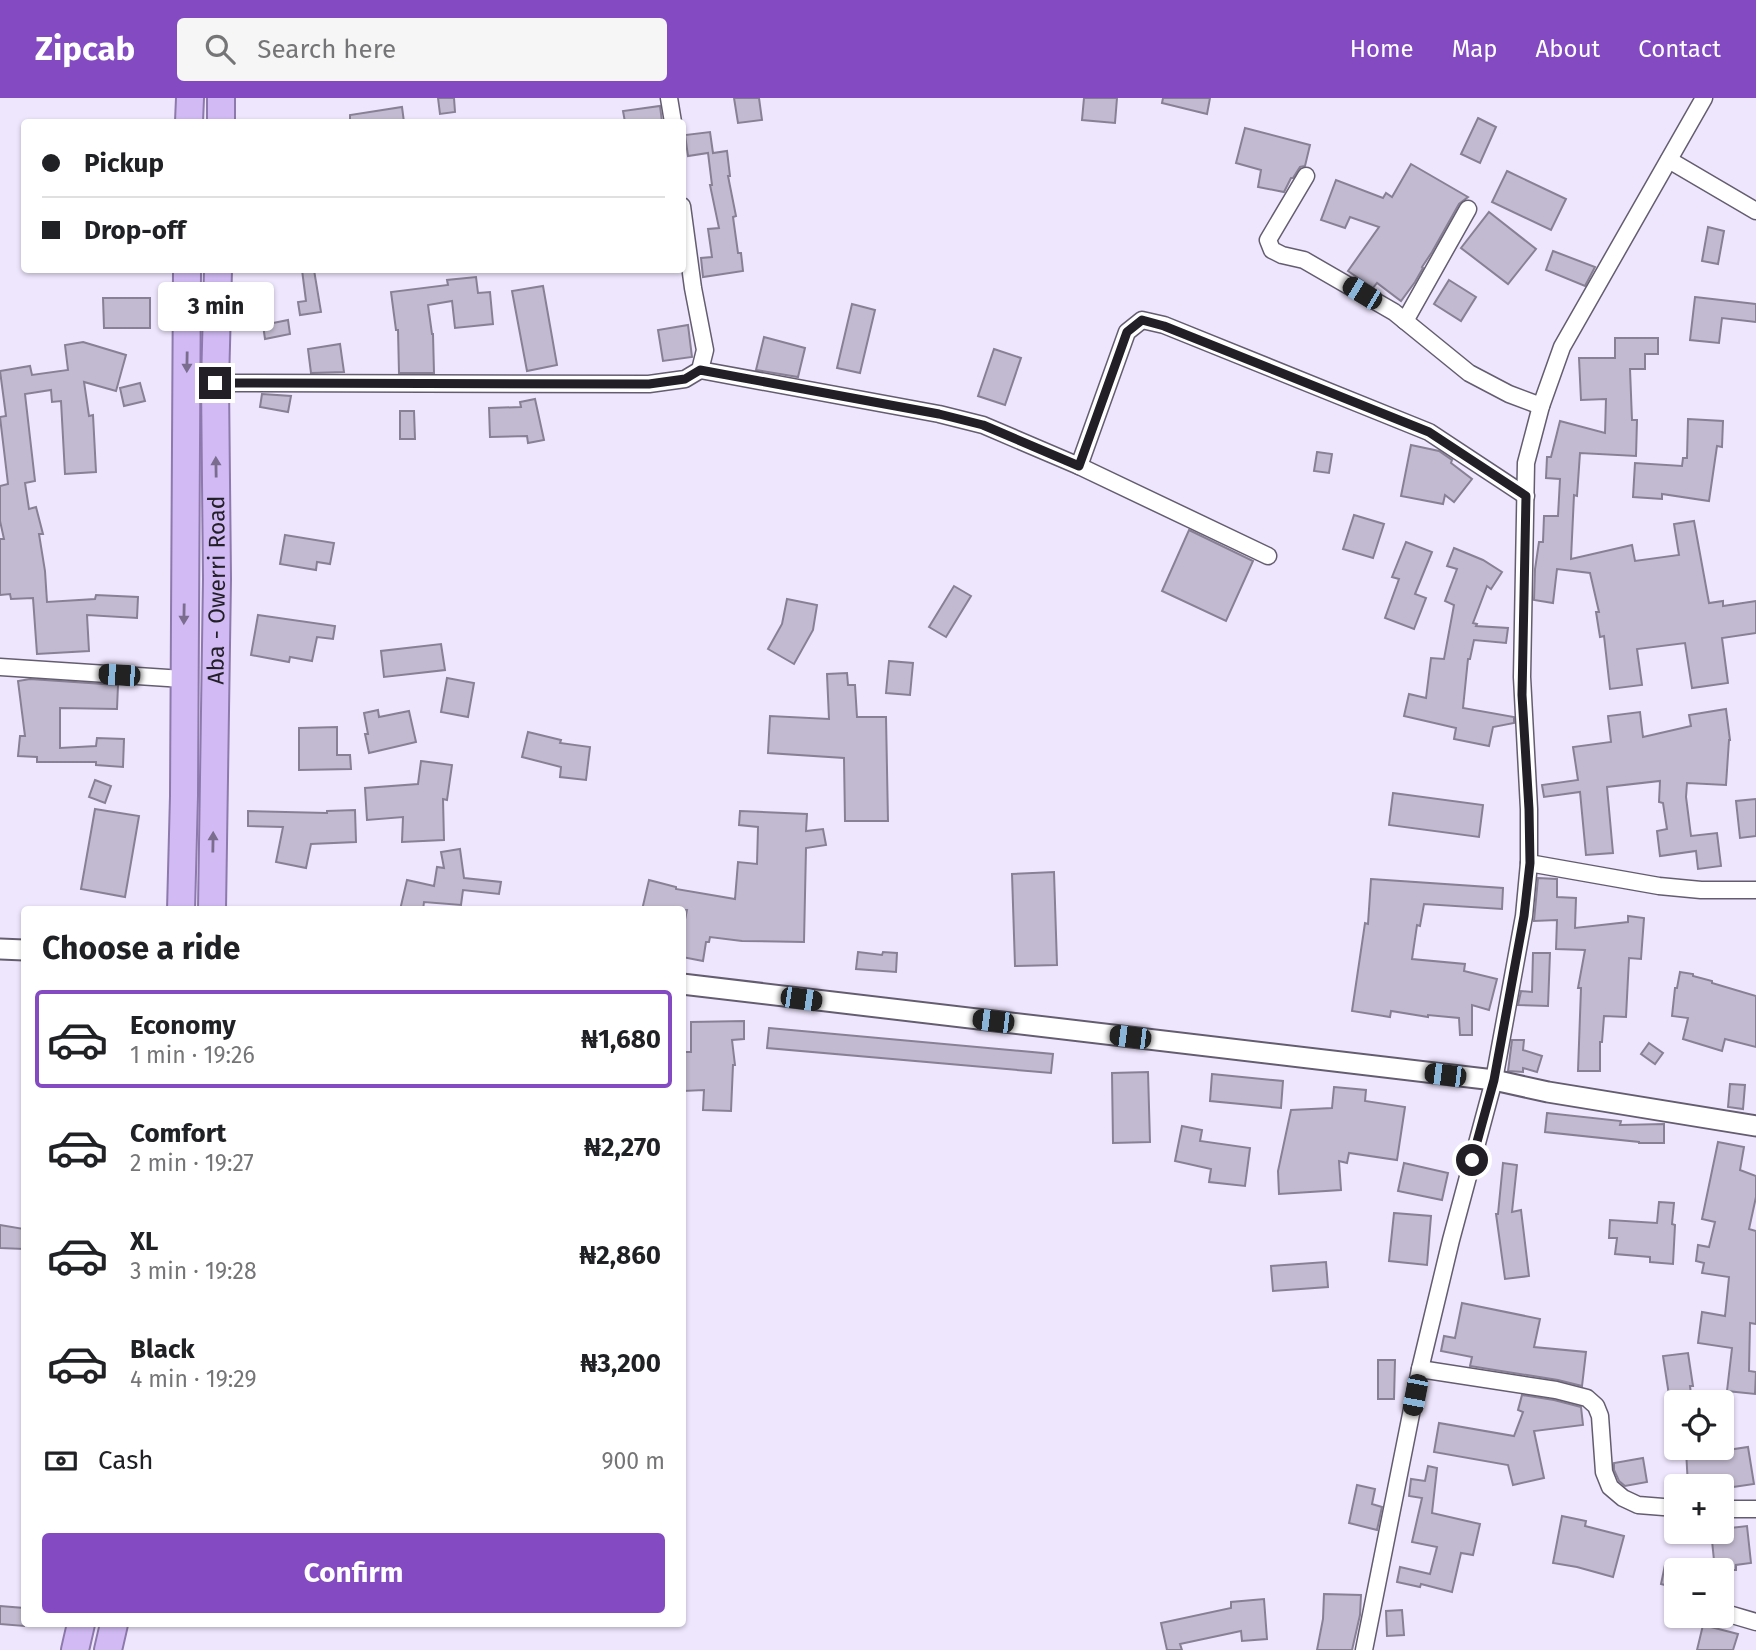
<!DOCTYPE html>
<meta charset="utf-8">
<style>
:root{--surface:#fff;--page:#f6f6f6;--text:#202124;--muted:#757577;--line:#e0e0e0;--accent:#834ac1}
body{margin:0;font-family:"Fira Sans",sans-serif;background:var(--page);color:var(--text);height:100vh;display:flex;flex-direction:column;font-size:26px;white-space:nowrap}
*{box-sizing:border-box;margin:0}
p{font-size:23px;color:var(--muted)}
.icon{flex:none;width:38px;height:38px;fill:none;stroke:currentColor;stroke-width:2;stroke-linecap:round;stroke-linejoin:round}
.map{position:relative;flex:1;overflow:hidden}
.drawer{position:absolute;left:21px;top:808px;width:665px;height:721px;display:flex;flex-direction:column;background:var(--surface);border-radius:7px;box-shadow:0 2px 5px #0004}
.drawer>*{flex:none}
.top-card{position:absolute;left:21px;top:21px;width:665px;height:154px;border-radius:7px;box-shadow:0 2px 5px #0004;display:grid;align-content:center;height:154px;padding:0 21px;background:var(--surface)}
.fabs{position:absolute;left:1664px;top:1292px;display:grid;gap:14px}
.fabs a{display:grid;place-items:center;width:70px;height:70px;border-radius:7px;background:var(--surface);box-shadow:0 2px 5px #0004;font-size:35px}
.end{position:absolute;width:32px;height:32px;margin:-16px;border:9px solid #221f27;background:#fff;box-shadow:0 0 0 4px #fff}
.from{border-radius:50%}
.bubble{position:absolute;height:49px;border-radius:7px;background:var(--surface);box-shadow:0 2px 5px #0004;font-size:23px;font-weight:700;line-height:49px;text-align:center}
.car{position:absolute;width:21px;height:42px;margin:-21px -10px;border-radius:9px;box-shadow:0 0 5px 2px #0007;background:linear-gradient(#222 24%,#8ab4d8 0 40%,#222 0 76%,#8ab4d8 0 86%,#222 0)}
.top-card b{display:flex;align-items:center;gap:24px;height:66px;font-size:26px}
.top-card b+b{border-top:2px solid var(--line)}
.top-card i{width:18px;height:18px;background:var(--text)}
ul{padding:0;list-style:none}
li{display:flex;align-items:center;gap:21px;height:98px;margin:0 14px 10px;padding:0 7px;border:4px solid transparent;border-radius:7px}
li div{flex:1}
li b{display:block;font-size:26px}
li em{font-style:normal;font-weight:700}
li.current{border-color:var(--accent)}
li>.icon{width:63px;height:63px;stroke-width:1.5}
h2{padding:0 21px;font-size:32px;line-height:84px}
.pay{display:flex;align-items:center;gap:18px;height:77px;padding:0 21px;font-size:26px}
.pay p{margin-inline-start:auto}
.cta{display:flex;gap:14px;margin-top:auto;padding:14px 21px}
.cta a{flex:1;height:80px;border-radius:7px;background:var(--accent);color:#fff;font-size:28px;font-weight:700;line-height:80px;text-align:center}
header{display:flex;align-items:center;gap:42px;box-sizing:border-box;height:98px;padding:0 35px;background:var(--accent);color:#fff}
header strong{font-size:33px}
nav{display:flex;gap:38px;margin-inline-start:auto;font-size:24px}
.search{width:490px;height:63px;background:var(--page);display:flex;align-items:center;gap:18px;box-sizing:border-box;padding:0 24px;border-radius:7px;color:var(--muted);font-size:26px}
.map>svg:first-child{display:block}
</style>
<header>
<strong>Zipcab</strong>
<div class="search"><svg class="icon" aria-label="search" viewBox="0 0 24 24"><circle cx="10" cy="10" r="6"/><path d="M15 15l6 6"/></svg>Search here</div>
<nav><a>Home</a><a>Map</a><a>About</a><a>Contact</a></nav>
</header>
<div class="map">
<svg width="1756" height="1552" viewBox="0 0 1756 1552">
<rect width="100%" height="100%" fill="#eee6fd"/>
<g fill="#c2bad0" stroke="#888095" stroke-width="2">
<polygon points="438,0 454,0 455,14 440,16"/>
<polygon points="734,0 759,0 762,22 738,25"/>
<polygon points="1084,0 1117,0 1115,25 1082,22"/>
<polygon points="1163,0 1210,0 1207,16 1162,5"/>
<polygon points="660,8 662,24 625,24 623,13"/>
<polygon points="402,9 404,24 350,24 350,17"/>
<polygon points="1478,20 1496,29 1480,65 1461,56"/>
<polygon points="1245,30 1310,47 1305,68 1300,69 1293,80 1291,80 1284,94 1258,89 1261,72 1236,65"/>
<polygon points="710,34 713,55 727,53 730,78 728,78 736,118 733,119 738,155 741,155 743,173 703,179 701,160 712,159 708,131 719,130 710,87 712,87 708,55 688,58 685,37"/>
<polygon points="1411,66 1468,99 1459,106 1432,154 1422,169 1423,170 1415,184 1401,203 1377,185 1373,190 1348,173 1379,129 1350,119 1345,130 1321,122 1336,82 1383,100 1386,95 1392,99"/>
<polygon points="1507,73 1566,101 1551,132 1492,104"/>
<polygon points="1489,114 1536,151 1508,186 1461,150"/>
<polygon points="1708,129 1724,133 1718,166 1702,163"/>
<polygon points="1553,153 1595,169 1585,188 1546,172"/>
<polygon points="302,172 314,172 321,214 300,217 298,204 306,203"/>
<polygon points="476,179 478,195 490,194 493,226 455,230 452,203 428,207 432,236 433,236 434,275 399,275 398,232 396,232 391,194 448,187 447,182"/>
<polygon points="1449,182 1476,199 1461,223 1434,206"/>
<polygon points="543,188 557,267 527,273 512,193"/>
<polygon points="1695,199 1756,206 1756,224 1722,220 1719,245 1690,242"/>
<polygon points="103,200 150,200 150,230 104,230"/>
<polygon points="852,206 875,212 860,275 837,270"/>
<polygon points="288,222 290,236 265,241 263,227"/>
<polygon points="688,227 692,259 663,263 658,232"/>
<polygon points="764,239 805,250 798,279 756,272"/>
<polygon points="1615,240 1658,240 1658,256 1645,256 1645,271 1630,271 1632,322 1637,322 1636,358 1580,355 1577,398 1574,397 1571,461 1632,447 1635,463 1679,457 1674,426 1694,423 1709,505 1723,503 1723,508 1756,503 1756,535 1722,540 1728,585 1692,590 1685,545 1637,551 1642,587 1610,591 1604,538 1600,539 1596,514 1599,514 1590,475 1557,471 1553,505 1534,502 1535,471 1539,444 1543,444 1544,418 1558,418 1560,381 1546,380 1547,359 1551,359 1560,323 1605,335 1606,301 1581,302 1579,260 1615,260"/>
<polygon points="83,244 126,257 116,293 84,284 89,318 93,317 96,374 65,376 61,303 52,304 51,292 25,296 35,383 25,385 29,411 36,409 43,436 39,436 45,473 47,504 95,501 96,497 138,499 137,520 87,517 89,553 37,556 33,500 11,501 10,496 0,497 0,441 4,441 0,423 0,388 8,386 0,319 6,318 0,273 30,268 32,277 68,272 65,247"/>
<polygon points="340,246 344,274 311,275 308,251"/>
<polygon points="994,251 1021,260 1005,307 978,298"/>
<polygon points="140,285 145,303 124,308 120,290"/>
<polygon points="262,296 291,298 288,314 260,309"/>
<polygon points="535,301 544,342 528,345 527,338 490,339 489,310 521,309 520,304"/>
<polygon points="400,313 414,313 415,341 400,341"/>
<polygon points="1688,321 1723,323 1722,349 1717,348 1709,403 1662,396 1662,401 1633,399 1635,365 1682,368 1683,360 1687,360"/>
<polygon points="1411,347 1439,353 1452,362 1451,365 1472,381 1454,404 1445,397 1443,406 1401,398"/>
<polygon points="1317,354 1332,356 1329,375 1314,373"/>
<polygon points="1354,417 1384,426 1373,460 1343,451"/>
<polygon points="1189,432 1253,463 1226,523 1162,493"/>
<polygon points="285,437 334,445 330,466 317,464 316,472 280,466"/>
<polygon points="1406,444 1432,454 1415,496 1426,500 1414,531 1385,520 1399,481 1392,479"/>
<polygon points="1454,450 1483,462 1502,474 1491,491 1487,488 1473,525 1477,526 1476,528 1508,530 1506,545 1474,542 1470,561 1468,561 1463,610 1514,619 1514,625 1493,629 1489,648 1454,641 1456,630 1404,618 1409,596 1426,600 1431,560 1444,561 1454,507 1445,503 1457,471 1447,468"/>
<polygon points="954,488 971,498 946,539 929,529"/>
<polygon points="787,501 817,507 813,532 794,566 768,551 782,526"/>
<polygon points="258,517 335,528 333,541 317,539 312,563 290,559 289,564 251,557"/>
<polygon points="441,546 445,572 384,579 381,553"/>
<polygon points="889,563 913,565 910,597 886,595"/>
<polygon points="847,575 848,587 855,587 857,619 886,619 888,723 845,723 844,660 768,655 770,618 829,621 827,576"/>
<polygon points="447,580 474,585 468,619 441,614"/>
<polygon points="30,581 118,587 117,611 60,610 60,650 96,648 97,640 124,641 123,669 96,667 96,664 37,664 37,659 18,658 20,638 25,638 18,583"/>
<polygon points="1726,611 1730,642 1729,642 1726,687 1687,685 1686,699 1691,738 1717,735 1721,768 1698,771 1696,753 1660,758 1657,733 1667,731 1663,705 1659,704 1660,683 1607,689 1613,755 1586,757 1580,694 1544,699 1542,687 1578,682 1573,649 1611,644 1608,618 1640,614 1643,639 1691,628 1689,617"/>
<polygon points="378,612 379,619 409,613 416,644 369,655 365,636 368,636 364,615"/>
<polygon points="337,629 337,657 350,657 351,671 299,672 299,630"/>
<polygon points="528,634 561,642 560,645 590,649 586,682 560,679 561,669 522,659"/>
<polygon points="421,663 452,667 447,702 443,701 444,742 402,744 403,719 367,722 365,690 418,686"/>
<polygon points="95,682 111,688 105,705 89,699"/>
<polygon points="1393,695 1483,707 1479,739 1389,727"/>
<polygon points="1756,701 1756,738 1740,740 1736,703"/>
<polygon points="95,711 139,718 125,799 81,791"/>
<polygon points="355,712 356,744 311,746 306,770 276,764 283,729 248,728 248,713 327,715 327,713"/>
<polygon points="740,713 807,716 806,733 823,731 826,747 806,750 804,844 742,843 710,839 709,844 706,844 703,863 682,859 682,836 687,812 642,812 649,782 676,789 676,791 735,801 738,764 757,766 758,729 739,727"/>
<polygon points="460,751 464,780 501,784 499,796 463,792 461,807 424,804 423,812 400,812 407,782 434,788 437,769 444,770 441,754"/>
<polygon points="1054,774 1057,867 1015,868 1012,776"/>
<polygon points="1538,780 1557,781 1557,799 1576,800 1575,830 1628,824 1628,818 1644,820 1641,861 1629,860 1626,919 1604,918 1602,944 1600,944 1600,973 1578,973 1581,890 1578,890 1585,852 1556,851 1557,822 1534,823"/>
<polygon points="1371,781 1503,790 1502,811 1424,806 1420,828 1417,827 1412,861 1465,866 1464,873 1497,881 1489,912 1472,907 1472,937 1460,937 1459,920 1428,917 1428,919 1391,913 1390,919 1352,913 1365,825 1368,826"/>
<polygon points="858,854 882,857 883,854 897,855 896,874 856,871"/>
<polygon points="1533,855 1550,855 1548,908 1518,907 1521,893 1532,894"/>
<polygon points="1680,874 1693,876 1693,878 1712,883 1712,885 1756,898 1756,949 1725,941 1722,953 1683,941 1688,920 1672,918 1675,890 1677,890"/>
<polygon points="744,923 744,941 732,942 735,967 733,967 731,1013 703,1012 704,992 683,993 682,954 691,954 691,924"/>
<polygon points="769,930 1053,956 1051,975 767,950"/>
<polygon points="1512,942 1524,942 1523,952 1542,958 1537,974 1523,970 1523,974 1508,973"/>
<polygon points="1649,945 1663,955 1655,966 1641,956"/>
<polygon points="1148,974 1150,1044 1113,1045 1112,975"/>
<polygon points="1212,976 1283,983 1281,1010 1210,1003"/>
<polygon points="1730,986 1745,987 1743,1011 1728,1009"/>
<polygon points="1334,989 1366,992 1365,1003 1405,1009 1397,1062 1349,1055 1347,1065 1339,1063 1341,1092 1279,1096 1278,1073 1291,1012 1332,1010"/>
<polygon points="1547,1015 1621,1023 1620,1027 1664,1026 1664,1045 1639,1045 1639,1044 1545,1034"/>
<polygon points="1182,1028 1202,1032 1200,1043 1250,1050 1245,1088 1209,1084 1211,1071 1175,1063"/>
<polygon points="1718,1044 1744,1049 1740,1072 1756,1078 1756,1099 1749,1131 1756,1133 1756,1226 1750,1225 1749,1273 1756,1274 1755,1296 1727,1293 1732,1250 1698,1245 1702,1214 1725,1218 1729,1179 1702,1175 1704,1165 1696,1163 1698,1147 1709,1149 1715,1124 1702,1121"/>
<polygon points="1404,1065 1448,1075 1442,1102 1398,1093"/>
<polygon points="1503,1065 1517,1067 1512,1114 1521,1112 1529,1178 1505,1181 1496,1116 1498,1116"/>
<polygon points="1659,1104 1674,1105 1672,1126 1675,1127 1673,1166 1650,1164 1650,1159 1615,1156 1617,1140 1609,1140 1610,1122 1657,1125"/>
<polygon points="1394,1115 1431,1118 1427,1167 1389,1163"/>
<polygon points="0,1127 24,1131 24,1151 0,1150"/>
<polygon points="1326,1164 1328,1189 1273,1193 1271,1168"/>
<polygon points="1462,1205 1540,1221 1534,1249 1586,1254 1582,1288 1558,1282 1470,1268 1472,1259 1441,1253 1444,1238 1455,1240"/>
<polygon points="1688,1255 1693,1288 1690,1288 1692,1304 1670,1304 1663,1258"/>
<polygon points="1378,1262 1395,1262 1394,1301 1378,1301"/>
<polygon points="1522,1297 1554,1302 1581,1309 1583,1327 1534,1333 1544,1380 1513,1387 1508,1367 1434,1354 1439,1325 1514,1338 1523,1314 1518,1312"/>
<polygon points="1748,1349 1754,1386 1726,1390 1726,1388 1688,1388 1686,1352 1714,1350 1714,1354"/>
<polygon points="1643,1360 1647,1384 1625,1388 1619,1383 1614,1372 1614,1365"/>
<polygon points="1428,1368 1437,1370 1432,1415 1480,1426 1473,1457 1461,1455 1452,1494 1421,1486 1420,1489 1397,1484 1400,1469 1430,1476 1437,1449 1412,1444 1422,1400 1409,1398 1411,1381 1425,1383"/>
<polygon points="1357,1387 1375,1391 1372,1406 1382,1409 1377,1432 1349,1425"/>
<polygon points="1562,1418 1586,1423 1585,1428 1624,1438 1613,1479 1577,1469 1553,1465"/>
<polygon points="1747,1428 1751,1465 1736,1467 1736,1472 1715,1472 1711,1433 1722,1433 1722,1431"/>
<polygon points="1665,1467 1676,1469 1676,1490 1661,1486"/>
<polygon points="1324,1496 1361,1497 1360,1517 1352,1552 1317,1552 1323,1521"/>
<polygon points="1264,1501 1267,1541 1242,1543 1241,1533 1180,1546 1182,1552 1167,1552 1161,1525 1231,1510 1231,1504"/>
<polygon points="0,1508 24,1510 24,1528 0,1526"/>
<polygon points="1402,1512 1404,1537 1387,1538 1386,1513"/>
<polygon points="1703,1527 1738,1536 1733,1552 1697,1552"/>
</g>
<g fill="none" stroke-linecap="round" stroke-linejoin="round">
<g stroke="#645d70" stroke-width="19">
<g id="minor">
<polyline points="669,0 673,24"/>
<polyline points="1669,62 1756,113"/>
<polyline points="1306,78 1268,142 1272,152 1282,157 1304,162 1394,214 1469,275 1509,296 1541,308"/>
<polyline points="1405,223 1468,111"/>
<polyline points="700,272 939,316 983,327 1079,368 1268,458"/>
<polyline points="215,285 649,286 685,281 700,272 705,252 693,190 682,108"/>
<polyline points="1079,368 1127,234 1142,222 1164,227 1429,334 1526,398"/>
<polyline points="0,569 183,581"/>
<polyline points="1529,765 1659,788 1701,792 1756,792"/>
<polyline points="1420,1271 1556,1292 1587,1300 1596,1308 1600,1318 1604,1374 1610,1389 1623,1400 1638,1407 1676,1410"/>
<polyline points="1722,1411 1756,1411"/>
<polyline points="1722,1514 1756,1524"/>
<polyline points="1364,1552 1420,1271 1451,1142 1494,982 1524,818 1529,765 1529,711 1522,579 1526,365 1541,308 1562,249 1704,0"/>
</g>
</g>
<g stroke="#645d70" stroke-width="23">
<g id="tertiary">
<polyline points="0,851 24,852"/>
<polyline points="682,886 1494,982 1548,994 1756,1028"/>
</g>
</g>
<g stroke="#8d79ab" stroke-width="30">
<g id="trunk">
<polyline points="189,24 190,0"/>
<polyline points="221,24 221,0"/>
<polyline points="181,812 184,698 187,172"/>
<path id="s1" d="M 212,812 L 217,481 L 215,285 L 218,172"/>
<polyline points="75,1552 81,1526"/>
<polyline points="108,1552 114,1526"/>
</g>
</g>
<use href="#minor" stroke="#fff" stroke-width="16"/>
<use href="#tertiary" stroke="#fff" stroke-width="19"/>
<use href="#trunk" stroke="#d2bbf4" stroke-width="26"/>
</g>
<defs><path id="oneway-solid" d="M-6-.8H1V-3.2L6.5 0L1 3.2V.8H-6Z" transform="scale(1.75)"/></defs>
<g fill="#7a6d8e">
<use href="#oneway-solid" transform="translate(187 264) rotate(91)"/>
<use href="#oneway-solid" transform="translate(216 369) rotate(-91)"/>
<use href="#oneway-solid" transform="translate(184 516) rotate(91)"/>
<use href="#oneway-solid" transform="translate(213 744) rotate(-89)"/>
</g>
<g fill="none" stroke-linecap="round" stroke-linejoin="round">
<polyline stroke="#221f27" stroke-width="9" points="215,285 649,286 685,281 700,272 939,316 983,327 1079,368 1127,234 1142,222 1164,228 1429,334 1526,398 1522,597 1529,711 1530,765 1524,818 1494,982 1472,1062"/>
</g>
<g text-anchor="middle" stroke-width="5" stroke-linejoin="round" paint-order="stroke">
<g font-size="23" fill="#221f27" stroke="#f8f7fb">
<text dy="8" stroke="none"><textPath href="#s1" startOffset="320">Aba - Owerri Road</textPath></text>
</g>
</g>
</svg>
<div class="fabs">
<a><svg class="icon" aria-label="locate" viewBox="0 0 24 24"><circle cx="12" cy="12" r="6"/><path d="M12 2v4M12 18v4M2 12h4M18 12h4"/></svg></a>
<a>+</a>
<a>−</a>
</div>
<i class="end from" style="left:1472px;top:1062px"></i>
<i class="end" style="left:215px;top:285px"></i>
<div class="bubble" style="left:158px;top:184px;width:116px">3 min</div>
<i class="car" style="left:1362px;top:195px;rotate:301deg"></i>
<i class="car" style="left:119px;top:577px;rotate:274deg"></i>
<i class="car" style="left:801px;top:901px;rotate:98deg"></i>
<i class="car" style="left:993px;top:923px;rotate:277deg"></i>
<i class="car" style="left:1130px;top:939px;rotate:277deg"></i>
<i class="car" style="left:1445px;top:977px;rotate:277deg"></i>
<i class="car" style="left:1415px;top:1297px;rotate:191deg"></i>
<div class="top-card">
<b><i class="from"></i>Pickup</b>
<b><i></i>Drop-off</b>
</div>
<section class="drawer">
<h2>Choose a ride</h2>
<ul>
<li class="current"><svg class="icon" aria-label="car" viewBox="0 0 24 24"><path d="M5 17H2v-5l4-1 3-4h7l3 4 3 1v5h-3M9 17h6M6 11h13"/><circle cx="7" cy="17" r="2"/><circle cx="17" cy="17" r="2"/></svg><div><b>Economy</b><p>1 min · 19:26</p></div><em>₦1,680</em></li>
<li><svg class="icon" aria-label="car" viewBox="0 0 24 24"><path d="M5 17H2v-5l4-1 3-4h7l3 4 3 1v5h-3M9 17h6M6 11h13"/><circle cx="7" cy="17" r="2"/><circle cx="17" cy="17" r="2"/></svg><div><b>Comfort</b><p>2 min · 19:27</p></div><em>₦2,270</em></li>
<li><svg class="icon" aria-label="car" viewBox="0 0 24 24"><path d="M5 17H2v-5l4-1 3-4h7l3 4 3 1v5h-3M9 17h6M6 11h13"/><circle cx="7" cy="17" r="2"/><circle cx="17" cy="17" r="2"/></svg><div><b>XL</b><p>3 min · 19:28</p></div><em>₦2,860</em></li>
<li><svg class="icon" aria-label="car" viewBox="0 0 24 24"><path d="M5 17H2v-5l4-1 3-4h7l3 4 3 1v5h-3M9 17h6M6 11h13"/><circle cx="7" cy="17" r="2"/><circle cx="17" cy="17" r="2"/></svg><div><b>Black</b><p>4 min · 19:29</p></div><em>₦3,200</em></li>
</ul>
<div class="pay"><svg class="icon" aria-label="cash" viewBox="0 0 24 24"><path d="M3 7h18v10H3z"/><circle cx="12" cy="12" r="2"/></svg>Cash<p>900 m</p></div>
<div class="cta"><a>Confirm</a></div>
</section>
</div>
